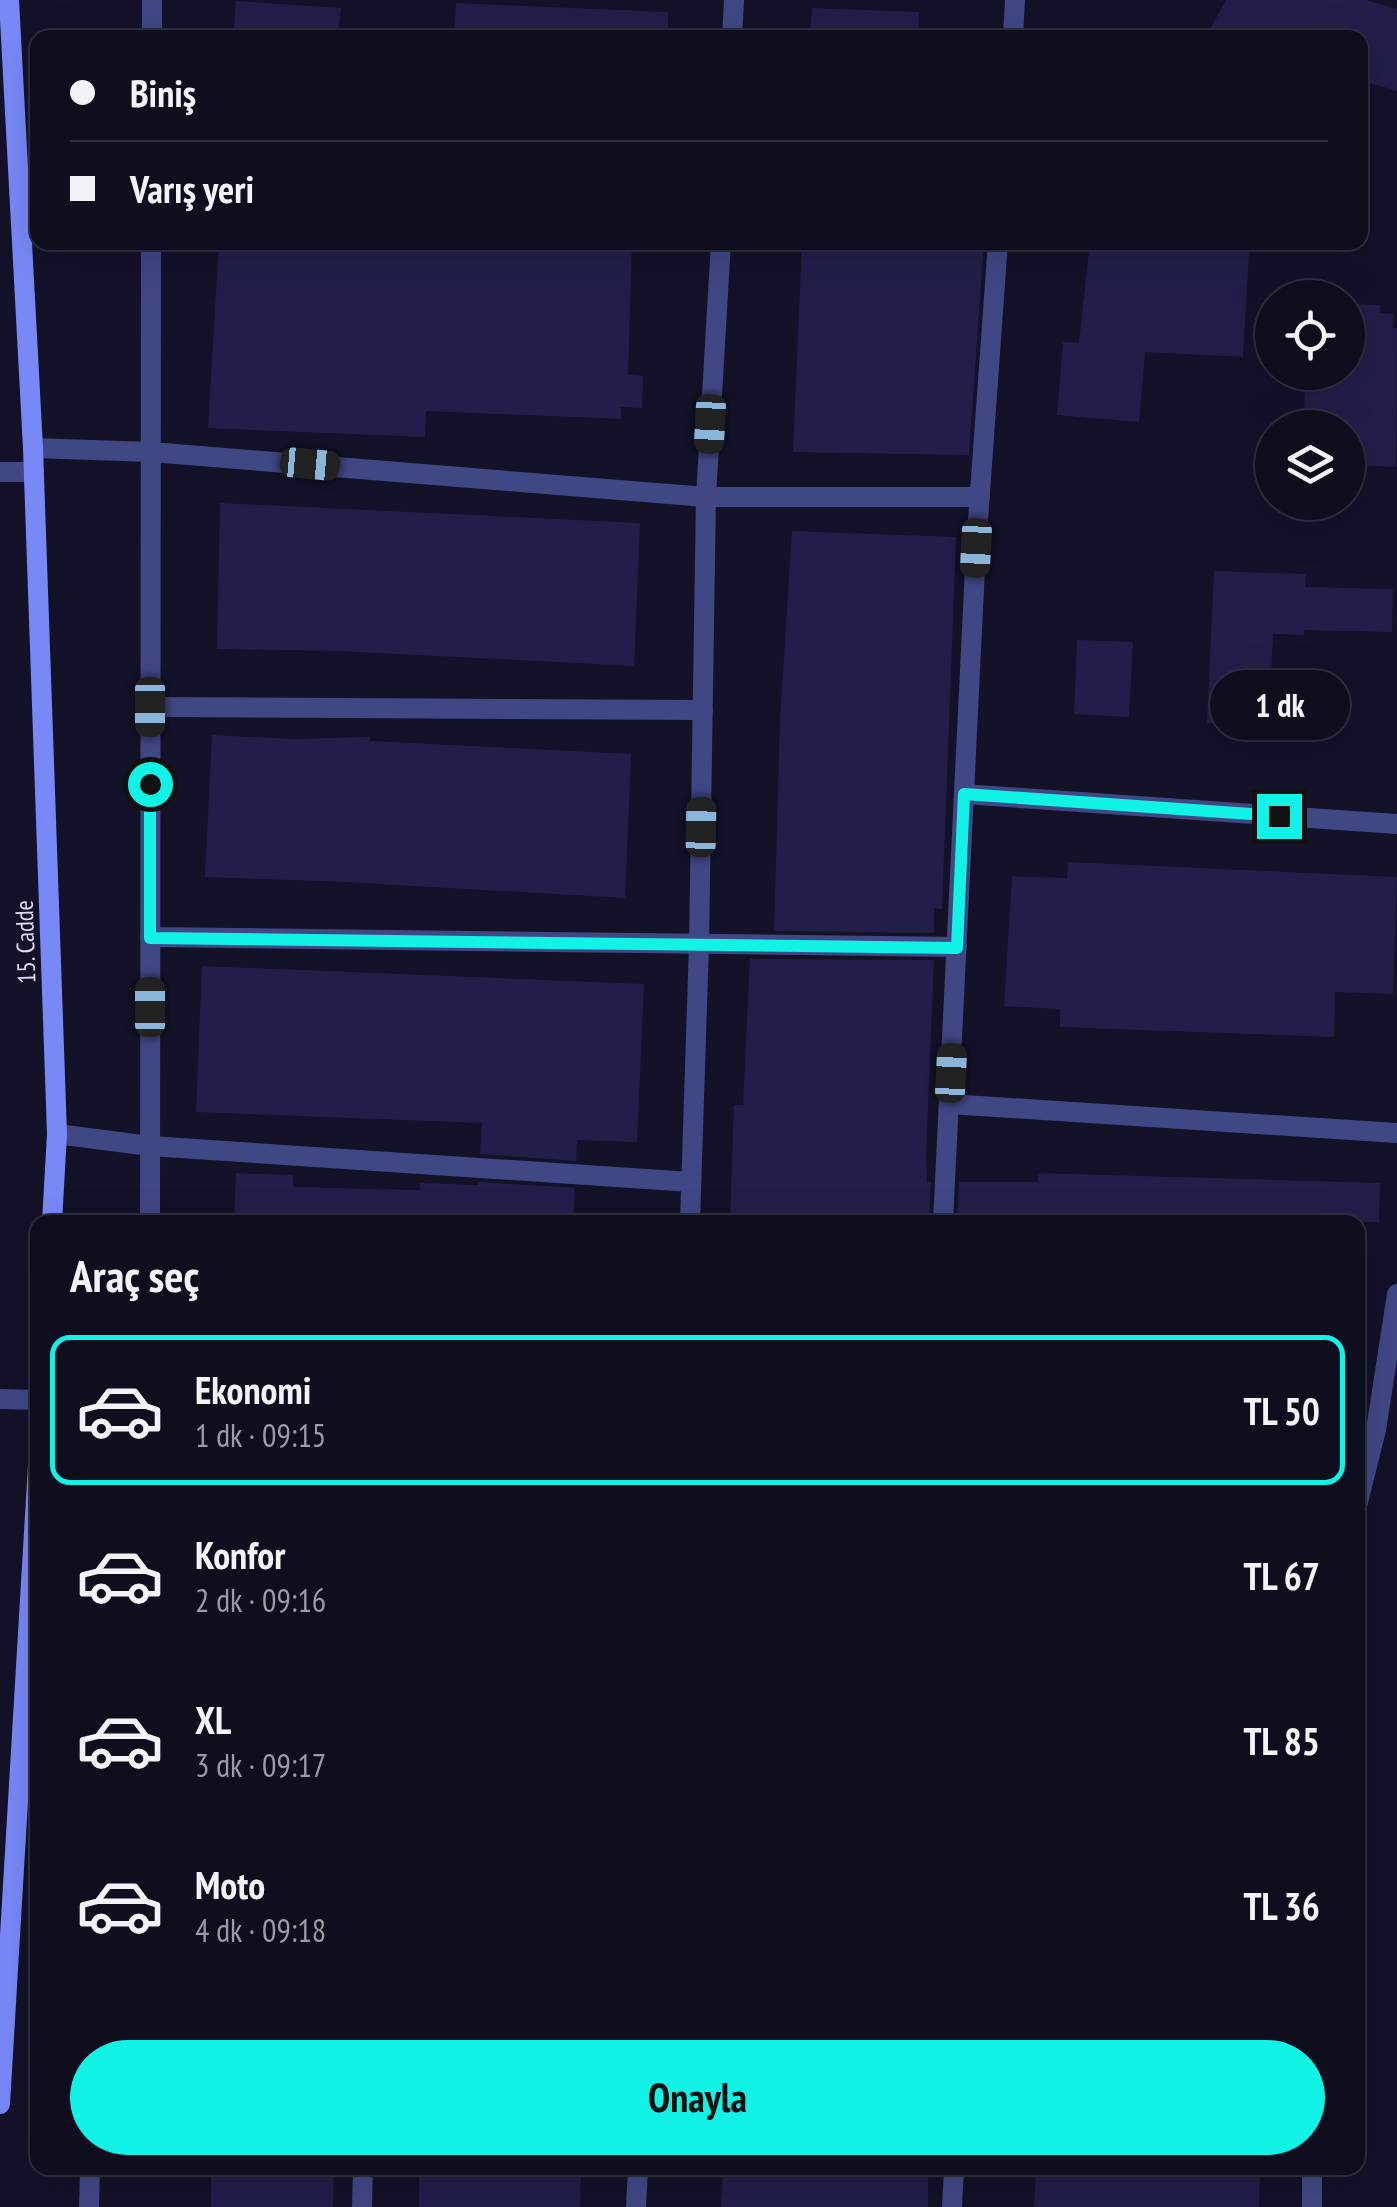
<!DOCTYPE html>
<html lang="tr">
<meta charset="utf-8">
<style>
:root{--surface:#0e0e1f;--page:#171728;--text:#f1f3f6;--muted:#9b9ca4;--line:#2e2e3d;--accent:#13f2e7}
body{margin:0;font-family:"PT Sans Narrow",sans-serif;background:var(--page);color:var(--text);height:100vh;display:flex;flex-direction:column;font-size:38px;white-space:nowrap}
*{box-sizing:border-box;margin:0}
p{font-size:32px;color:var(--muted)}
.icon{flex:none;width:55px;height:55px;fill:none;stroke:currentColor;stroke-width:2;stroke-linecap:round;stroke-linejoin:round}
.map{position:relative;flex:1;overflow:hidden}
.side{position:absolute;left:30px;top:1215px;width:1335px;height:960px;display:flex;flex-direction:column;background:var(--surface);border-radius:20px;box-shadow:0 10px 40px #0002,0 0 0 2px var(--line)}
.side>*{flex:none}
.banner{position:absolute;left:30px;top:30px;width:1338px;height:220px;border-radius:20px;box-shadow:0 10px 40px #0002,0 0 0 2px var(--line);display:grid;align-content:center;height:220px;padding:0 40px;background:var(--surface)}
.tools{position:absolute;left:1255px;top:280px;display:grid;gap:20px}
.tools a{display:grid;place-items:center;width:110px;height:110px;border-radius:50%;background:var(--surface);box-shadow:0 10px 40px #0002,0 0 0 2px var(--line);font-size:50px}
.end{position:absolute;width:45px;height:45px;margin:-22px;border:12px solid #13f2e7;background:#111;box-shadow:0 0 0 5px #111}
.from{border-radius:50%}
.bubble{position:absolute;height:70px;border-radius:35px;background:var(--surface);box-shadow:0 10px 40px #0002,0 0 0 2px var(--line);font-size:32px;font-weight:800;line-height:70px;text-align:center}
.car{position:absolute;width:30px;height:60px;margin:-30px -15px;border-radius:12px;box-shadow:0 0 8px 2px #0007;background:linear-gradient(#222 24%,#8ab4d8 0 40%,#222 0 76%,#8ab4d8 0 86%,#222 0)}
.banner b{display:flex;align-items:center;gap:35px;height:95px;font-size:38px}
.banner b+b{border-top:2px solid var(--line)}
.banner i{width:25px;height:25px;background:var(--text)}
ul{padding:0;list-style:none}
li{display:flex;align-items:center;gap:30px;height:150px;margin:0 20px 15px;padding:0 20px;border:5px solid transparent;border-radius:20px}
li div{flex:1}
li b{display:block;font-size:38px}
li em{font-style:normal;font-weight:800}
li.active{border-color:var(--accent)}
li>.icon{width:90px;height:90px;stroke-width:1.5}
h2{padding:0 40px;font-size:45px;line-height:120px}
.button{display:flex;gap:20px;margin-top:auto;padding:20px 40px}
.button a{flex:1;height:115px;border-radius:60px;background:var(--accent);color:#111;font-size:40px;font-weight:800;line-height:115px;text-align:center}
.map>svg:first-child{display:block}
</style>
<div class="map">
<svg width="1397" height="2207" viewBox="0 0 1397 2207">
<rect width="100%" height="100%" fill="#131229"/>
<g fill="#211f49">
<polygon points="1226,0 1366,0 1397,9 1397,91 1360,80 1360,38 1205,38"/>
<polygon points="236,1 341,8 338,38 233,38"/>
<polygon points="456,3 668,12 668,38 454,38"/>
<polygon points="812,8 919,12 918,38 810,38"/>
<polygon points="219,242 632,242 628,375 643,376 642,408 621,407 621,419 426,411 425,437 208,428"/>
<polygon points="802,242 984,242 969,455 793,452"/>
<polygon points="1090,242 1200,242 1199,249 1249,252 1243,357 1145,352 1139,422 1057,415 1063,342 1079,343"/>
<polygon points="1348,304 1380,305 1380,313 1394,314 1393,328 1397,328 1396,467 1348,465 1348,428 1303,428 1306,372 1348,372"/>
<polygon points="220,503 640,523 634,666 339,651 217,649"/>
<polygon points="792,531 956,537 942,909 934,908 934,933 774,931 780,720"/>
<polygon points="1214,571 1306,574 1305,587 1393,589 1392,632 1304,630 1304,635 1273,634 1269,725 1207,723"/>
<polygon points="1077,640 1133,642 1129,717 1074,714"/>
<polygon points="212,735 293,739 370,737 370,741 631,754 625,898 325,881 205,877"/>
<polygon points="1068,862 1397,877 1393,994 1335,992 1334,1037 1060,1027 1060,1009 1004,1006 1012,876 1067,878"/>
<polygon points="750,959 934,960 926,1155 927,1182 931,1182 929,1222 730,1221 734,1105 743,1105"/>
<polygon points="202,966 644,984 637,1142 577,1140 576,1161 480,1154 482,1123 196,1112"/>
<polygon points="236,1173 293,1175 293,1187 420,1190 420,1183 478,1185 478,1182 575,1188 573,1222 234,1222"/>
<polygon points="1038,1173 1380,1183 1379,1222 957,1222 959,1182 1038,1182"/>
<polygon points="211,2168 334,2168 333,2207 211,2207"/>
<polygon points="419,2168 581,2170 580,2207 419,2207"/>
<polygon points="723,2168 928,2168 928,2207 721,2207"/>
<polygon points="1036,2168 1260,2168 1259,2207 1034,2207"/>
</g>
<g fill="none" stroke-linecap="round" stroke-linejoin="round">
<g stroke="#404785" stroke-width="20">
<polyline points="152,38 152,0"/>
<polyline points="732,38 734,0"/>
<polyline points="1013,38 1015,0"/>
<polyline points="33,448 151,452 706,497 980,497"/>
<polyline points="0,472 34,472"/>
<polyline points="150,707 703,710"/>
<polyline points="964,794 1397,824"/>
<polyline points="150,937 957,947"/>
<polyline points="949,1104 1397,1133"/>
<polyline points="57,1134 150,1146 691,1182"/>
<polyline points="150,1222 151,242"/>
<polyline points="690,1222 699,944 706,497 721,242"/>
<polyline points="943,1222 976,548 998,242"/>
<polyline points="0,1399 38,1400"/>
<polyline points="1358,1502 1376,1430 1397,1294"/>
<polyline points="89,2207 90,2168"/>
<polyline points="362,2207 363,2168"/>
<polyline points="636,2207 638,2168"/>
<polyline points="952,2207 954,2168"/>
<polyline points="1312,2207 1312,2168"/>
</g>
<g stroke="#7888f7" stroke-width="20">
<polyline points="9,0 33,448 57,1134 52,1222"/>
<polyline points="0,2104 38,1465"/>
</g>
</g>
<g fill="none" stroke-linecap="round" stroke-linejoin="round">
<polyline stroke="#13f2e7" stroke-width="12" points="150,784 150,938 957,948 964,794 1279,816"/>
</g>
<g text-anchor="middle" stroke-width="8" stroke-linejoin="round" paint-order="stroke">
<g font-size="25" fill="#dcddfd" stroke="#131229">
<text transform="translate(25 942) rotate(-92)" y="9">15. Cadde</text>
</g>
</g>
</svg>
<div class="tools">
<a><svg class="icon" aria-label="locate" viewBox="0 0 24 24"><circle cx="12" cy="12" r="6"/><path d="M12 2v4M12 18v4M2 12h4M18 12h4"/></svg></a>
<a><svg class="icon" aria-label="layers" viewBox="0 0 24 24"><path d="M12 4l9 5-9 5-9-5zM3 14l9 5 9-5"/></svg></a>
</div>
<i class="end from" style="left:150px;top:784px"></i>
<i class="end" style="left:1279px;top:816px"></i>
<div class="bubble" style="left:1210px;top:670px;width:140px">1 dk</div>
<i class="car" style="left:710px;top:424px;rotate:183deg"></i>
<i class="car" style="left:310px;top:464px;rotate:95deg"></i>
<i class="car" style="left:976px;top:548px;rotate:183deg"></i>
<i class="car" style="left:150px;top:707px;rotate:180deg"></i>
<i class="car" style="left:701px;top:827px;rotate:1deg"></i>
<i class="car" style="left:150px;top:1007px;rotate:0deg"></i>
<i class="car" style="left:951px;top:1073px;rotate:3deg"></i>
<div class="banner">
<b><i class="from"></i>Biniş</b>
<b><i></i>Varış yeri</b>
</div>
<section class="side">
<h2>Araç seç</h2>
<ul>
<li class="active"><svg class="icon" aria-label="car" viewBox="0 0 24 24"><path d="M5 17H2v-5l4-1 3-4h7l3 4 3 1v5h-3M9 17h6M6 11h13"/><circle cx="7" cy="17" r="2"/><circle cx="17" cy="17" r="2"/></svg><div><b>Ekonomi</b><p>1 dk · 09:15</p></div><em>TL 50</em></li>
<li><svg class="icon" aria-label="car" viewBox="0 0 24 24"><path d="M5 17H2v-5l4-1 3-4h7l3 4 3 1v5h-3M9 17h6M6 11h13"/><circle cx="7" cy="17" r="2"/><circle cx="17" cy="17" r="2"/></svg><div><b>Konfor</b><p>2 dk · 09:16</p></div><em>TL 67</em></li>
<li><svg class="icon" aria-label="car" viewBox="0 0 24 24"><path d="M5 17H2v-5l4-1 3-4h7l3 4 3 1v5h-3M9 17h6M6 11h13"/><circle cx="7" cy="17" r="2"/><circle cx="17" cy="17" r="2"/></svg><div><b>XL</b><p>3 dk · 09:17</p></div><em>TL 85</em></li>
<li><svg class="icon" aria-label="car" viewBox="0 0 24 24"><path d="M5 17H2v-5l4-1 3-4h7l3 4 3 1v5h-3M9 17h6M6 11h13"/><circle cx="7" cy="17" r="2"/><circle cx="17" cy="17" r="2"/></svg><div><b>Moto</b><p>4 dk · 09:18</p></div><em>TL 36</em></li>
</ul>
<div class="button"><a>Onayla</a></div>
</section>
</div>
